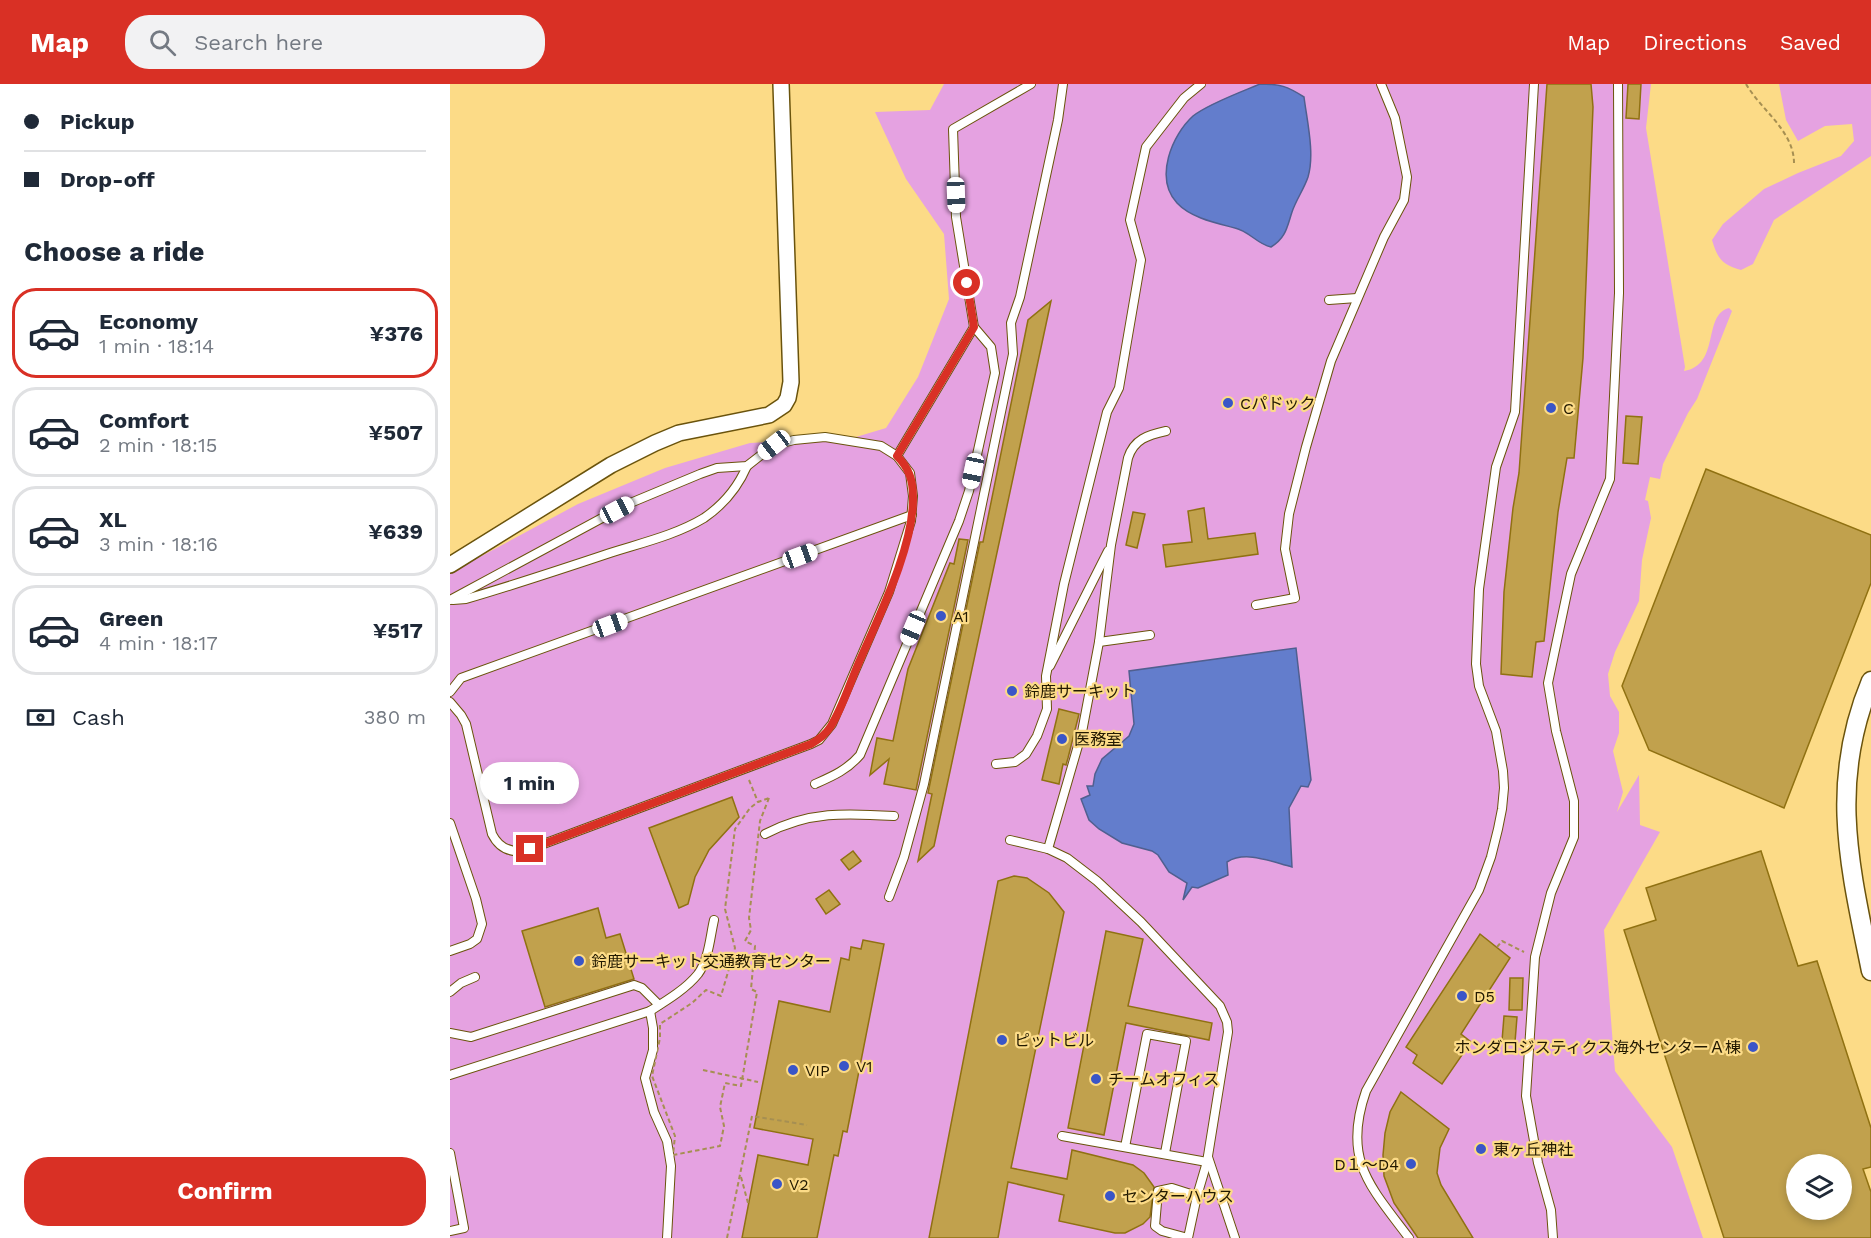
<!DOCTYPE html>
<meta charset="utf-8">
<style>
:root{--surface:#fff;--page:#f2f2f3;--text:#1f2937;--muted:#747a83;--line:#e0e1e3;--accent:#d93025}
body{margin:0;font-family:"Work Sans","Noto Sans JP",sans-serif;background:var(--page);color:var(--text);height:100vh;display:flex;flex-direction:column;font-size:22px;white-space:nowrap}
*{box-sizing:border-box;margin:0}
p{font-size:20px;color:var(--muted)}
.icon{flex:none;width:33px;height:33px;fill:none;stroke:currentColor;stroke-width:2;stroke-linecap:round;stroke-linejoin:round}
.map{position:relative;flex:1;overflow:hidden}
.drawer{display:flex;flex-direction:column;background:var(--surface);width:450px}
.drawer>*{flex:none}
.hud{display:grid;align-content:center;height:132px;padding:0 24px;background:var(--surface)}
.tools{position:absolute;left:1336px;top:1070px;display:grid;gap:12px}
.tools a{display:grid;place-items:center;width:66px;height:66px;border-radius:50%;background:var(--surface);box-shadow:0 3px 9px #0003;font-size:30px}
.end{position:absolute;width:27px;height:27px;margin:-14px;border:8px solid #d93025;background:#fff;box-shadow:0 0 0 3px #fff}
.from{border-radius:50%}
.bubble{position:absolute;height:42px;border-radius:21px;background:var(--surface);box-shadow:0 3px 9px #0003;font-size:20px;font-weight:700;line-height:42px;text-align:center}
.car{position:absolute;width:18px;height:36px;margin:-18px -9px;border-radius:8px;box-shadow:0 0 4px 2px #0007;background:linear-gradient(#fff 24%,#345 0 40%,#fff 0 76%,#345 0 86%,#fff 0)}
.hud b{display:flex;align-items:center;gap:21px;height:57px;font-size:22px}
.hud b+b{border-top:2px solid var(--line)}
.hud i{width:15px;height:15px;background:var(--text)}
ul{padding:0;list-style:none}
li{display:flex;align-items:center;gap:18px;height:90px;margin:0 12px 9px;padding:0 12px;border:3px solid var(--line);border-radius:24px}
li div{flex:1}
li b{display:block;font-size:22px}
li em{font-style:normal;font-weight:700}
li.active{border-color:var(--accent)}
li>.icon{width:54px;height:54px;stroke-width:1.5}
h2{padding:0 24px;font-size:27px;line-height:72px}
.pay{display:flex;align-items:center;gap:15px;height:66px;padding:0 24px;font-size:22px}
.pay p{margin-inline-start:auto}
.action{display:flex;gap:12px;margin-top:auto;padding:12px 24px}
.action a{flex:1;height:69px;border-radius:24px;background:var(--accent);color:#fff;font-size:24px;font-weight:700;line-height:69px;text-align:center}
header{display:flex;align-items:center;gap:36px;box-sizing:border-box;height:84px;padding:0 30px;background:var(--accent);color:#fff}
header strong{font-size:28px}
nav{display:flex;gap:33px;margin-inline-start:auto;font-size:21px}
.search{width:420px;height:54px;background:var(--page);display:flex;align-items:center;gap:15px;box-sizing:border-box;padding:0 21px;border-radius:24px;color:var(--muted);font-size:22px}
main{display:flex;flex:1;min-height:0}
.map>svg:first-child{display:block}
</style>
<header>
<strong>Map</strong>
<div class="search"><svg class="icon" aria-label="search" viewBox="0 0 24 24"><circle cx="10" cy="10" r="6"/><path d="M15 15l6 6"/></svg>Search here</div>
<nav><a>Map</a><a>Directions</a><a>Saved</a></nav>
</header>
<main>
<section class="drawer">
<div class="hud">
<b><i class="from"></i>Pickup</b>
<b><i></i>Drop-off</b>
</div>
<h2>Choose a ride</h2>
<ul>
<li class="active"><svg class="icon" aria-label="car" viewBox="0 0 24 24"><path d="M5 17H2v-5l4-1 3-4h7l3 4 3 1v5h-3M9 17h6M6 11h13"/><circle cx="7" cy="17" r="2"/><circle cx="17" cy="17" r="2"/></svg><div><b>Economy</b><p>1 min · 18:14</p></div><em>¥376</em></li>
<li><svg class="icon" aria-label="car" viewBox="0 0 24 24"><path d="M5 17H2v-5l4-1 3-4h7l3 4 3 1v5h-3M9 17h6M6 11h13"/><circle cx="7" cy="17" r="2"/><circle cx="17" cy="17" r="2"/></svg><div><b>Comfort</b><p>2 min · 18:15</p></div><em>¥507</em></li>
<li><svg class="icon" aria-label="car" viewBox="0 0 24 24"><path d="M5 17H2v-5l4-1 3-4h7l3 4 3 1v5h-3M9 17h6M6 11h13"/><circle cx="7" cy="17" r="2"/><circle cx="17" cy="17" r="2"/></svg><div><b>XL</b><p>3 min · 18:16</p></div><em>¥639</em></li>
<li><svg class="icon" aria-label="car" viewBox="0 0 24 24"><path d="M5 17H2v-5l4-1 3-4h7l3 4 3 1v5h-3M9 17h6M6 11h13"/><circle cx="7" cy="17" r="2"/><circle cx="17" cy="17" r="2"/></svg><div><b>Green</b><p>4 min · 18:17</p></div><em>¥517</em></li>
</ul>
<div class="pay"><svg class="icon" aria-label="cash" viewBox="0 0 24 24"><path d="M3 7h18v10H3z"/><circle cx="12" cy="12" r="2"/></svg>Cash<p>380 m</p></div>
<div class="action"><a>Confirm</a></div>
</section>
<div class="map">
<svg width="1421" height="1154" viewBox="0 0 1421 1154">
<rect width="100%" height="100%" fill="#fcdb87"/>
<g fill="#e5a2e1">
<path d="M 494,0 L 1201,0 L 1196,44 L 1235,283 L 1234,287 C 1271,281 1252,231 1279,224 L 1282,227 L 1247,315 L 1238,329 L 1213,380 L 1210,395 L 1200,393 L 1195,416 L 1198,417 L 1201,434 L 1192,476 L 1189,517 L 1165,568 L 1158,590 L 1160,612 L 1169,628 L 1169,649 L 1163,667 L 1173,708 L 1167,728 L 1189,691 L 1190,741 L 1210,748 L 1154,846 L 1165,987 L 1222,1063 L 1253,1154 L 0,1154 L 0,489 L 128,420 L 215,384 L 300,359 L 406,353 L 436,344 L 468,293 L 499,215 L 494,150 L 456,95 L 425,28 L 480,26 Z"/>
<path d="M 1329,0 L 1421,0 L 1421,72 L 1324,136 L 1303,180 L 1291,186 C 1271,180 1268,175 1262,156 L 1273,140 L 1314,105 L 1348,89 L 1391,72 L 1404,57 L 1402,40 L 1375,42 L 1348,57 L 1336,36 Z"/>
</g>
<g fill="#637dcc" stroke="#505f8f" stroke-width="1.5">
<path d="M 810,0 C 830,0 837,2 854,13 C 857,37 865,70 858,93 C 854,105 846,116 842,128 C 837,143 836,154 821,163 C 807,160 799,147 785,144 C 766,139 741,134 727,119 C 704,94 722,51 743,32 C 758,20 791,8 810,0 Z"/>
<path d="M 846,564 L 861,696 L 858,703 L 851,702 L 839,724 L 842,783 C 822,778 796,766 777,778 L 778,791 L 748,804 L 742,803 L 733,816 L 737,799 L 719,788 L 708,771 L 702,767 L 672,759 L 649,745 L 639,736 L 631,715 L 640,711 L 637,702 L 643,702 L 645,690 L 652,675 L 679,652 L 684,640 L 679,587 Z"/>
</g>
<g fill="#c1a14d" stroke="#907112" stroke-width="1.5" fill-rule="evenodd">
<polygon points="1097,0 1141,0 1143,23 1133,274 1124,374 1117,374 1108,428 1094,557 1086,558 1082,593 1051,590 1054,508 1063,424 1069,389"/>
<polygon points="1178,0 1191,0 1189,35 1176,34"/>
<polygon points="601,217 484,762 468,777 482,710 478,709 530,458 533,458 578,236"/>
<polygon points="1176,332 1192,333 1188,380 1173,379"/>
<polygon points="1256,385 1421,451 1421,499 1334,724 1199,666 1172,602"/>
<polygon points="754,424 758,455 805,449 808,470 716,483 713,461 742,458 738,427"/>
<polygon points="683,428 695,430 687,464 676,461"/>
<polygon points="509,455 518,456 466,706 434,700 439,675 420,691 427,654 443,657 458,585 500,479 504,480"/>
<polygon points="609,625 629,630 618,674 616,681 613,680 609,700 592,696"/>
<polygon points="282,713 289,733 259,766 245,793 238,820 229,824 199,744"/>
<polygon points="403,767 411,777 399,786 391,776"/>
<path d="M 1311,767 L 1348,882 L 1367,877 L 1421,1044 L 1421,1083 L 1413,1085 L 1421,1108 L 1421,1154 L 1274,1154 L 1174,846 L 1206,836 L 1196,804 ZM 1347,1080 L 1392,1080 L 1392,1125 L 1347,1125 Z"/>
<polygon points="564,792 577,794 599,809 614,828 561,1084 617,1095 622,1066 683,1081 694,1089 704,1103 700,1133 693,1140 675,1149 665,1149 609,1137 614,1111 558,1098 548,1154 479,1154 548,797"/>
<polygon points="379,806 390,820 376,830 366,815"/>
<polygon points="148,824 156,854 170,850 184,895 95,923 72,847"/>
<polygon points="656,847 693,855 678,922 762,939 759,956 676,939 654,1051 618,1044"/>
<polygon points="1030,850 1060,874 1011,950 1021,958 992,1000 963,979 967,971 956,963"/>
<polygon points="413,856 434,860 397,1048 393,1047 388,1072 384,1071 367,1154 292,1154 308,1071 358,1081 363,1055 304,1044 329,917 380,928 391,874 399,876 401,863 411,865"/>
<polygon points="1060,894 1073,894 1072,926 1059,926"/>
<polygon points="1054,932 1067,933 1065,958 1052,957"/>
<polygon points="951,1008 999,1045 990,1064 987,1089 991,1101 1023,1154 968,1154 944,1119 934,1092 933,1071 935,1049 940,1028"/>
</g>
<g fill="none" stroke-linecap="round" stroke-linejoin="round">
<g stroke="#6a530c" stroke-width="10">
<g id="service">
<polyline points="879,216 907,214"/>
<polyline points="447,372 524,243"/>
<path d="M 0,516 L 178,420 L 250,390 L 267,384 L 297,382 L 324,361 L 344,356 L 375,353 L 431,362 L 447,372 L 460,389 L 463,412 L 461,437 L 439,508 L 382,640 L 369,656 L 361,660 L 80,765 C 63,770 50,766 42,750 L 16,640 L 11,631 L 0,618"/>
<path d="M 3,516 L 16,515 C 64,501 112,485 160,469 C 191,459 226,451 254,434 C 273,421 288,403 297,382"/>
<polyline points="806,521 845,514 835,465 839,430 856,363 881,277 934,153 954,116 957,93 945,34 931,0"/>
<polyline points="649,558 700,551"/>
<polyline points="600,582 658,467"/>
<polyline points="0,608 11,594 462,431"/>
<polyline points="546,680 565,678 576,670 587,652 597,625 596,592 614,500 657,328 669,304 691,176 680,136 696,63 734,14 751,0"/>
<path d="M 365,700 C 383,692 397,686 410,671 L 509,437 L 519,407 L 545,289 L 541,263 L 524,243 L 506,133 L 503,45 L 581,0"/>
<polyline points="0,739 26,815 32,840 27,855 20,860 0,867"/>
<path d="M 315,750 C 359,727 396,729 444,732"/>
<polyline points="560,756 598,765 617,774 647,797 691,838 770,922 777,938 778,948 757,1078 747,1112 738,1154 712,1147 705,1142 708,1107 722,1104 747,1112"/>
<path d="M 598,765 L 632,648 L 649,558 L 661,461 L 678,374 C 684,355 698,351 716,347"/>
<polyline points="439,813 454,773 474,700 563,270 561,239 570,213 608,36 613,0"/>
<polyline points="0,908 11,899 25,893"/>
<polyline points="200,927 203,944 203,966 195,994 204,1028 217,1057 221,1082 217,1154"/>
<polyline points="0,949 21,953 184,901 192,904 209,921"/>
<path d="M 0,991 L 200,927 C 216,917 236,905 248,890 C 259,875 260,853 264,836"/>
<polyline points="612,1052 757,1078"/>
<polyline points="675,1063 697,950 736,957 715,1069"/>
<polyline points="0,1069 14,1144 0,1147"/>
<polyline points="758,1073 785,1154"/>
<path d="M 959,1154 C 920,1102 892,1076 916,1007 L 1029,806 L 1041,773 L 1048,745 L 1052,725 L 1054,704 L 1053,687 L 1046,647 L 1029,602 L 1026,580 L 1029,505 L 1046,383 L 1065,328 L 1084,0"/>
<polyline points="1103,1154 1101,1126 1088,1079 1076,1012 1085,873 1101,809 1124,753 1124,717 1106,647 1098,599 1121,490 1160,395 1169,209 1168,0"/>
</g>
</g>
<g stroke="#6a530c" stroke-width="18">
<polyline id="minor" points="0,481 161,381 205,359 229,349 319,331 334,321 338,314 341,298 331,0"/>
</g>
<g stroke="#6a530c" stroke-width="21">
<path id="tertiary" d="M 1421,597 C 1378,700 1400,783 1421,887"/>
</g>
<g stroke="#a68f52" stroke-width="2" stroke-dasharray="4.5 3" stroke-linecap="butt">
<path d="M 1296,0 C 1311,26 1344,47 1344,79"/>
<polyline points="299,696 308,718"/>
<polygon points="319,714 310,737 299,834 301,846 295,857 305,862 301,905 307,908 291,1002 275,999 270,1023 274,1042 270,1062 223,1071 225,1052 202,992 210,954 210,940 242,919 256,906 271,912 285,864 275,825 285,745 300,724 308,718"/>
<polyline points="1047,863 1052,857 1074,868"/>
<polyline points="253,986 308,998"/>
<polyline points="291,1093 298,1119"/>
<polyline points="277,1154 302,1032 357,1041"/>
</g>
<use href="#service" stroke="#fff" stroke-width="8"/>
<use href="#minor" stroke="#fff" stroke-width="15"/>
<use href="#tertiary" stroke="#fff" stroke-width="18"/>
</g>
<g fill="none" stroke-linecap="round" stroke-linejoin="round">
<path stroke="#d93025" stroke-width="8" d="M 80,765 L 361,660 C 370,655 376,650 381,642 C 392,624 399,602 407,583 C 427,536 464,464 463,413 C 463,396 459,384 447,372 L 524,243 L 517,199"/>
</g>
<g fill="#3a55c7" stroke="#fcdb87" stroke-width="2">
<circle cx="778" cy="319" r="6"/>
<circle cx="1101" cy="324" r="6"/>
<circle cx="491" cy="532" r="6"/>
<circle cx="562" cy="607" r="6"/>
<circle cx="612" cy="655" r="6"/>
<circle cx="129" cy="877" r="6"/>
<circle cx="1012" cy="912" r="6"/>
<circle cx="552" cy="956" r="6"/>
<circle cx="1303" cy="963" r="6"/>
<circle cx="394" cy="982" r="6"/>
<circle cx="343" cy="986" r="6"/>
<circle cx="646" cy="995" r="6"/>
<circle cx="1031" cy="1065" r="6"/>
<circle cx="961" cy="1080" r="6"/>
<circle cx="327" cy="1100" r="6"/>
<circle cx="660" cy="1112" r="6"/>
</g>
<g text-anchor="middle" stroke-width="4.5" stroke-linejoin="round" paint-order="stroke">
<g font-size="16" fill="#221900" stroke="#fcdb87" text-anchor="start">
<text x="790" y="325">Cパドック</text>
<text x="1113" y="330">C</text>
<text x="503" y="538">A1</text>
<text x="574" y="613">鈴鹿サーキット</text>
<text x="624" y="661">医務室</text>
<text x="141" y="883">鈴鹿サーキット交通教育センター</text>
<text x="1024" y="918">D5</text>
<text x="564" y="962">ピットビル</text>
<text x="1291" y="969" text-anchor="end">ホンダロジスティクス海外センターＡ棟</text>
<text x="406" y="988">V1</text>
<text x="355" y="992">VIP</text>
<text x="658" y="1001">チームオフィス</text>
<text x="1043" y="1071">東ヶ丘神社</text>
<text x="949" y="1086" text-anchor="end">D１～D4</text>
<text x="339" y="1106">V2</text>
<text x="672" y="1118">センターハウス</text>
</g>
</g>
</svg>
<div class="tools">
<a><svg class="icon" aria-label="layers" viewBox="0 0 24 24"><path d="M12 4l9 5-9 5-9-5zM3 14l9 5 9-5"/></svg></a>
</div>
<i class="end from" style="left:517px;top:199px"></i>
<i class="end" style="left:80px;top:765px"></i>
<div class="bubble" style="left:30px;top:678px;width:99px">1 min</div>
<i class="car" style="left:506px;top:111px;rotate:178deg"></i>
<i class="car" style="left:324px;top:361px;rotate:232deg"></i>
<i class="car" style="left:523px;top:387px;rotate:192deg"></i>
<i class="car" style="left:167px;top:426px;rotate:62deg"></i>
<i class="car" style="left:350px;top:472px;rotate:70deg"></i>
<i class="car" style="left:160px;top:541px;rotate:70deg"></i>
<i class="car" style="left:463px;top:544px;rotate:203deg"></i>
</div>
</main>
